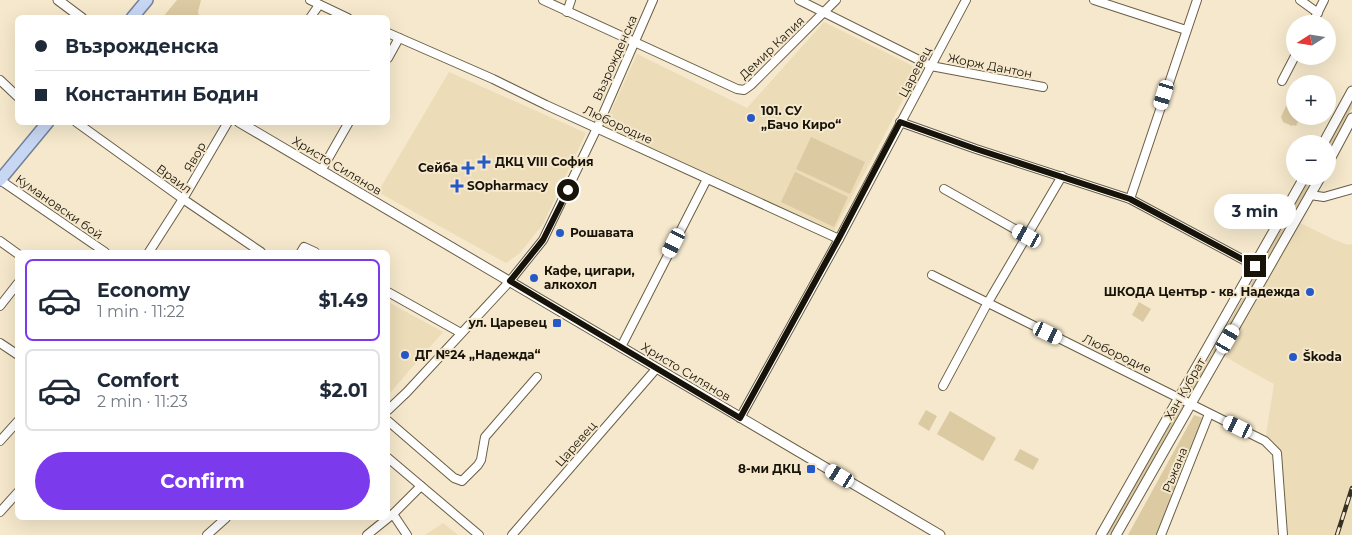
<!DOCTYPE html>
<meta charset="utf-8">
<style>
:root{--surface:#fff;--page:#f6f6f7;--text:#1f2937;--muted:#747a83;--line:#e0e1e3;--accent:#7c3aed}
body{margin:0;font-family:Montserrat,sans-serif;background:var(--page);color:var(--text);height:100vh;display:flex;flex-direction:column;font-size:19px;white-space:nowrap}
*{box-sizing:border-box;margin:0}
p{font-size:16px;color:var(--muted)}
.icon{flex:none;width:28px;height:28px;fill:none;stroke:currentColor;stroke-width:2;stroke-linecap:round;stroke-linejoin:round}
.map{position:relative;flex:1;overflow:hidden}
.side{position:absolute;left:15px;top:250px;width:375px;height:270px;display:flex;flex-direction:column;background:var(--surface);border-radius:8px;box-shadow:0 5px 20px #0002}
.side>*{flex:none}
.guide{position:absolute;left:15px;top:15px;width:375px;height:110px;border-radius:8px;box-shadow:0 5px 20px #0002;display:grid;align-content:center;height:110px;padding:0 20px;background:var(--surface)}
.needle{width:32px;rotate:258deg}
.fabs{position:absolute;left:1286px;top:15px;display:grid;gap:10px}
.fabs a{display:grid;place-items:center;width:50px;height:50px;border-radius:50%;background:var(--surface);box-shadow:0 5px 20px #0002;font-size:25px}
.end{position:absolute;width:22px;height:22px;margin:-11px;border:6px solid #181309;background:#fff;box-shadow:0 0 0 2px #fff}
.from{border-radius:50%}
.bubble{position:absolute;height:35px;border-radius:18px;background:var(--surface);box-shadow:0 5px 20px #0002;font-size:16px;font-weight:700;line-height:35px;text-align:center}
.car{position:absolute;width:15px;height:30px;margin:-15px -8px;border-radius:6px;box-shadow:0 0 4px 1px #0007;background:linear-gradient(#fff 24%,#345 0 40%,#fff 0 76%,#345 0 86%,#fff 0)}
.guide b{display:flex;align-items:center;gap:18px;height:48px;font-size:19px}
.guide b+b{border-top:1px solid var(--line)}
.guide i{width:12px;height:12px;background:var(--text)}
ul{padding:9px 0 0;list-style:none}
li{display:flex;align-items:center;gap:15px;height:82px;margin:0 10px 8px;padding:0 10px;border:2px solid var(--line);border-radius:8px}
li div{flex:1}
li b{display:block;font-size:19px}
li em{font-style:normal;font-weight:700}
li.current{border-color:var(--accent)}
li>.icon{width:45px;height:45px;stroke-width:1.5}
.button{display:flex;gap:10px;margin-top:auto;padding:10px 20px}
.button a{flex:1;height:58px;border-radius:30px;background:var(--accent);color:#fff;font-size:20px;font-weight:700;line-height:58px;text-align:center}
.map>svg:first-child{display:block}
</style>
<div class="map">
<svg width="1352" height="535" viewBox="0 0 1352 535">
<rect width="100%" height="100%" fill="#f5e8cc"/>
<g fill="#ecdcb8">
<polygon points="824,22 919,69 834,231 604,127 637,54 747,108"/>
<polygon points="449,72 586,133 543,224 520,253 506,263 378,192"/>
<polygon points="1296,221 1335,240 1348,245 1352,244 1352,535 1283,535 1277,453 1265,441 1274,384 1220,354"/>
<polygon points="388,302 443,332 388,395"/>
<polygon points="443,523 458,535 425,535"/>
</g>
<g fill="#dccaa2">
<polygon points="177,0 201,0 198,12 199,17 163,17"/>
<polygon points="1352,100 1352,108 1328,153 1328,145"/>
<polygon points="1286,106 1295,111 1295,116 1298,116 1297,119 1299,120 1296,126 1293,125 1292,126 1283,122 1281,117"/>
<polygon points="811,137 865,162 850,194 796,169"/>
<polygon points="795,172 848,197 834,227 781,202"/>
<polygon points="1310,176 1315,176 1252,289 1249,287"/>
<polygon points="1247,291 1250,293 1191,396 1189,395 1189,392"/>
<polygon points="1139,302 1151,309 1143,322 1132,315"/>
<polygon points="1181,406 1184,407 1183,411 1111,535 1106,535"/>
<polygon points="926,410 937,416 929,431 918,424"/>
<polygon points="950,411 996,438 983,461 937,434"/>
<polygon points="1194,415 1203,418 1158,535 1128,535"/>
<polygon points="1020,449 1039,459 1033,470 1014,460"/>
</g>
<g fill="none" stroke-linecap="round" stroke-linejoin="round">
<g stroke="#695e45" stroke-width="10">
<g id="minor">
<polyline points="310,0 348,18"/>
<polyline points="543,0 737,89 744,90 751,85 836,0"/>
<polyline points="799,0 931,66 1043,87"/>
<polyline points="1094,0 1186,30"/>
<polyline points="1300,0 1318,13"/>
<polyline points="567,12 571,0"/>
<polyline points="310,18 319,5"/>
<polyline points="1312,24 1324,0"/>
<polyline points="388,33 493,79 546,105 839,239"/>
<polyline points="388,58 399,38"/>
<polyline points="0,80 18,97"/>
<polyline points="1282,81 1295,56"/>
<polyline points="76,122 183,199 261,252"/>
<polyline points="900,122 976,149 1130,199 1255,266"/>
<polyline points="321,171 349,122"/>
<polyline points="0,180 105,252"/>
<polyline points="944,189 1027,236"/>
<polyline points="1310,195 1324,197 1352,189"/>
<polyline points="1130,199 1197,0"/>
<polyline points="0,241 18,254"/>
<polyline points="149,252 183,199 228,122"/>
<polyline points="301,252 304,247 315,252"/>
<polyline points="932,275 1265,441 1277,453 1283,535"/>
<polyline points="388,292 461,333"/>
<polyline points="0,306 18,283"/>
<polyline points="0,343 18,355"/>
<polyline points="621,347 707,179"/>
<polyline points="943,386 987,304 1062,176"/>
<polyline points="388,410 407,392 510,281 543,240 597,128 653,0"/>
<polyline points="740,418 839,239 966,0"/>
<polyline points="388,421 454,478 462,481 478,465 481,460 485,437 537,377"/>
<polyline points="0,441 18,421"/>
<polyline points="388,458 479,535"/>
<polyline points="0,512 18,492"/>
<polyline points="393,514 407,535"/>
<polyline points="207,535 226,518"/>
<polyline points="367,535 393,514 421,486"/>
<polyline points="512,535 656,369"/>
<polyline points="1161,535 1209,414"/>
</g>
</g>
<g stroke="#695e45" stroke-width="11">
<g id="tertiary">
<polyline points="58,0 82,18"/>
<polyline points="239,122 940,535"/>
<polyline points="1323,144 1352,91"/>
<polyline points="1328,163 1352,118"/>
<polyline points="1101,535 1305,176"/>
<polyline points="1116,535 1321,176"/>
</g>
</g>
<g stroke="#72809b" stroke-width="14">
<g id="primary">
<polyline points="132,18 147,0"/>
<polyline points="0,180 48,122"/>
</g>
</g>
<use href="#minor" stroke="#fff" stroke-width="8"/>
<use href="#tertiary" stroke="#fff" stroke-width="9"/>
<use href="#primary" stroke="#c7d6f2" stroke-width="11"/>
<g stroke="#363023" stroke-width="4.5">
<polyline id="rail" points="1337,535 1352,488"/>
</g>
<use href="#rail" stroke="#f5e8cc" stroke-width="2.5" stroke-dasharray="8" stroke-linecap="butt"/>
</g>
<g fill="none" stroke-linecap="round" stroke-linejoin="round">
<polyline stroke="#181309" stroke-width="6" points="568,190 543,240 510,281 740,418 839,238 900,122 976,149 1130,199 1255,266"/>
</g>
<g fill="#2559c7" stroke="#f5e8cc" stroke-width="2">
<circle cx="751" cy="118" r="5"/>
<path d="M481.5 154.5h5v5h5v5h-5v5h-5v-5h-5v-5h5z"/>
<path d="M465.5 160.5h5v5h5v5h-5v5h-5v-5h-5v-5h5z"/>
<path d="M454.5 178.5h5v5h5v5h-5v5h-5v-5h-5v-5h5z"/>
<circle cx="560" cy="233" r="5"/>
<circle cx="534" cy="278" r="5"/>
<circle cx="1310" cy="292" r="5"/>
<rect x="552" y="318" width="10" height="10" rx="2.5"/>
<circle cx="405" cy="355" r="5"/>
<circle cx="1293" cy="357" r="5"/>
<rect x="806" y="464" width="10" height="10" rx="2.5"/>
</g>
<g text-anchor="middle" stroke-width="4" stroke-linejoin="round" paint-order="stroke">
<g font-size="12" fill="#181309" stroke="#f5e8cc">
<text transform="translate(772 48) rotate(-44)" y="4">Демир Капия</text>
<text transform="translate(615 58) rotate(-66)" y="4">Възрожденска</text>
<text transform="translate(990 66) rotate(11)" y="4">Жорж Дантон</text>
<text transform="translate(915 72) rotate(-62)" y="4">Царевец</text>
<text transform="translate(618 125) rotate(25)" y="4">Любородие</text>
<text transform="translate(195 157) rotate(-60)" y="4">Явор</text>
<text transform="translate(337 166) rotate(31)" y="4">Христо Силянов</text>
<text transform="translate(174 179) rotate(36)" y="4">Враил</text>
<text transform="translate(59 207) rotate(35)" y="4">Кумановски бой</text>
<text transform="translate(1117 354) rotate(26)" y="4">Любородие</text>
<text transform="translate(686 372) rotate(31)" y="4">Христо Силянов</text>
<text transform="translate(1185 389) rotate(-60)" y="4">Хан Кубрат</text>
<text transform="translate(576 444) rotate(-49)" y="4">Царевец</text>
<text transform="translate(1175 470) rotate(-68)" y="4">Ръжана</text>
</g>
<g font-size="12" font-weight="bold" fill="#181309" stroke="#f5e8cc" text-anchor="start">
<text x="761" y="115">101. СУ<tspan x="761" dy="14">„Бачо Киро“</tspan></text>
<text x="495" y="166">ДКЦ VIII София</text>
<text x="458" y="172" text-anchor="end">Сейба</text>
<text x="467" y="190">SOpharmacy</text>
<text x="570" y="237">Рошавата</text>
<text x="544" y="275">Кафе, цигари,<tspan x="544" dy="14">алкохол</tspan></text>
<text x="1300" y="296" text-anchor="end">ШКОДА Център - кв. Надежда</text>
<text x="547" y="327" text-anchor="end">ул. Царевец</text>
<text x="415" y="359">ДГ №24 „Надежда“</text>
<text x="1303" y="361">Škoda</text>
<text x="801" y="473" text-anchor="end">8-ми ДКЦ</text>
</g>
</g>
</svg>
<div class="fabs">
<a><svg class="needle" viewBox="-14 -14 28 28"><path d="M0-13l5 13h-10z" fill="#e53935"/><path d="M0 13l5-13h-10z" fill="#747a83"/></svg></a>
<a>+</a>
<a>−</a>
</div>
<i class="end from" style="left:568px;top:190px"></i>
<i class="end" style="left:1255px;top:266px"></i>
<div class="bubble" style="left:1214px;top:194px;width:82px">3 min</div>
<i class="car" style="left:1164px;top:95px;rotate:197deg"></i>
<i class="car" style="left:1027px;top:236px;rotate:299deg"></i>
<i class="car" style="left:674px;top:243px;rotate:207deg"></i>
<i class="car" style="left:1048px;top:333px;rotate:116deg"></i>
<i class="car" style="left:1228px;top:339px;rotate:30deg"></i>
<i class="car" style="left:1238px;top:427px;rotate:296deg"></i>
<i class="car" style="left:840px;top:476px;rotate:301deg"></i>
<div class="guide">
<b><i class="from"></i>Възрожденска</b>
<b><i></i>Константин Бодин</b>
</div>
<section class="side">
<ul>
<li class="current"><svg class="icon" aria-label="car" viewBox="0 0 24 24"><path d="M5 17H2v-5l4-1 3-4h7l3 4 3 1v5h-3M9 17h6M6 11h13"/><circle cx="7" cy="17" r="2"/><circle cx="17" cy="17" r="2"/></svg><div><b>Economy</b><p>1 min · 11:22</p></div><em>$1.49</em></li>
<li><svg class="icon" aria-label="car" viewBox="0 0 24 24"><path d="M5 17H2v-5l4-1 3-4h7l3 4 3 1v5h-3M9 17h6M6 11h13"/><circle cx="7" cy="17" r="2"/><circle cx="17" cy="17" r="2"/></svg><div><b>Comfort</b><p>2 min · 11:23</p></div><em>$2.01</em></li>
</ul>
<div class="button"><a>Confirm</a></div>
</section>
</div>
